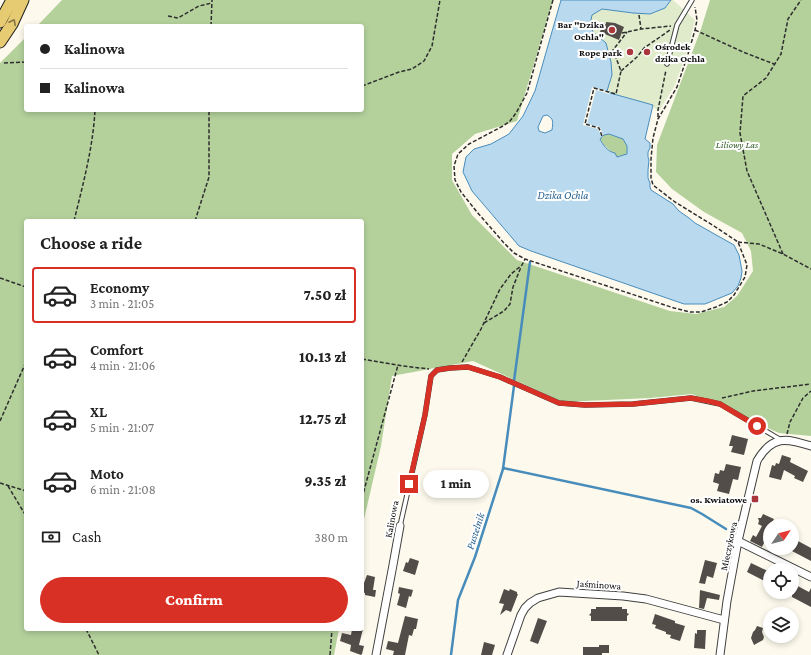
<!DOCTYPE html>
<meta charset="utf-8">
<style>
:root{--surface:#fff;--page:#f6f6f6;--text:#222;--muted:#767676;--line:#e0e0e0;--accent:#d93025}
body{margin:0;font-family:"Crimson Pro",serif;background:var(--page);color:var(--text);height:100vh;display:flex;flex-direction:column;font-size:15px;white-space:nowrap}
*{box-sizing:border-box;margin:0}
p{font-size:13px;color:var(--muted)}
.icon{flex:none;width:22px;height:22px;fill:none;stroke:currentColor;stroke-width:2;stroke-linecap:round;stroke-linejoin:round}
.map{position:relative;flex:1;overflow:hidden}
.details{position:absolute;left:24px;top:219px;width:340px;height:412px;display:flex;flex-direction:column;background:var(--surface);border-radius:4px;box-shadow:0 2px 6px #0003}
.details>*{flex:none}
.guide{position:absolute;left:24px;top:24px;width:340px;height:88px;border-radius:4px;box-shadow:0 2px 6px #0003;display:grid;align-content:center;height:88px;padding:0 16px;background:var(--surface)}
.needle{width:26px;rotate:55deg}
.fabs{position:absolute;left:763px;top:519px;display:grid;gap:8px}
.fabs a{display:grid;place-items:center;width:36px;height:36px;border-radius:50%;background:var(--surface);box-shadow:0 2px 6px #0003;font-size:20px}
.end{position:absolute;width:18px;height:18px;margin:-9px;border:5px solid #d93025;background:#fff;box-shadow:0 0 0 2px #fff}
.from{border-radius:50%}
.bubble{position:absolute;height:28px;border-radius:14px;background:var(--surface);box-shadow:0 2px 6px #0003;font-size:13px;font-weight:800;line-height:28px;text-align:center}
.guide b{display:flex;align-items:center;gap:14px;height:38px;font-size:15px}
.guide b+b{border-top:1px solid var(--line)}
.guide i{width:10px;height:10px;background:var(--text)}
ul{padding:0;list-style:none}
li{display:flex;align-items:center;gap:12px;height:56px;margin:0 8px 6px;padding:0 8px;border:2px solid transparent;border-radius:4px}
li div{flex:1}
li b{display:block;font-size:15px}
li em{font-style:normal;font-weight:800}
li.on{border-color:var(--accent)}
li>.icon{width:36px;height:36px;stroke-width:1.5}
h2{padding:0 16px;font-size:18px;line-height:48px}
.pay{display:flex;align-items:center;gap:10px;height:44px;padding:0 16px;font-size:15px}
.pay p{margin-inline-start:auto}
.cta{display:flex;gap:8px;margin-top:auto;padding:8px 16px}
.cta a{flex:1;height:46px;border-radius:24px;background:var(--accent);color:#fff;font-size:16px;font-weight:800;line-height:46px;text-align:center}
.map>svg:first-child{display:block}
</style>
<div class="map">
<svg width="811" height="655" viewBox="0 0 811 655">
<rect width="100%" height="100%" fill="#fdfaed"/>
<g fill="#b4d19c">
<polygon points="62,0 553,0 517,121 475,134 452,154 452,180 472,215 517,260 670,311 696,314 724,307 737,296 753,271 751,251 742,233 704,212 672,189 656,172 657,145 701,29 710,0 811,0 811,436 779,433 692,394 650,398 563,402 473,361 392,376 381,446 362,528 362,221 26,221 26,629 339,629 334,655 0,655 0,63 26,37 26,110 362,110 362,26 37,26"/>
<polygon points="609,134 624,139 627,146 627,154 617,157 603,144 600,138 604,135"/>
</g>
<polygon fill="#e0ebcb" points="671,0 673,0 695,20 688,49 675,85 659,111 653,107 653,105 609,93 607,91 612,75 611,62 606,43 593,32 590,25 592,15 602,9 633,13 650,14 665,8"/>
<path fill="#b8d9ee" stroke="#488cbb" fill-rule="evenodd" d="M 561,0 L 671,0 L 665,8 L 650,14 L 633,13 L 602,9 L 592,15 L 590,25 L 593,32 L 606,43 L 611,62 L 612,75 L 607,91 L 610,92 L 610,93 L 653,105 L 645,139 L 650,143 L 650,148 L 648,152 L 648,157 L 649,160 L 648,170 L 648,178 L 650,183 L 650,187 L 651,190 L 673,204 L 679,211 L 689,218 L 695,223 L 734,245 L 739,255 L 742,271 L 741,278 L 738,286 L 732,293 L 727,295 L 705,304 L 684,304 L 531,251 L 519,246 L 472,191 L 463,172 L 466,157 L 474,149 L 491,144 L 509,134 L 523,116 L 535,91 ZM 547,115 C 554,119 553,122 552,130 L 545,133 L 539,131 L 538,127 L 543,116 ZM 609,134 L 623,139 L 627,146 L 627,154 L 617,157 L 615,153 C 608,152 603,145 600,139 L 604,135 Z"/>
<polygon fill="#fdfaed" points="592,87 610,92 609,94 596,90 587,124 600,127 603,135 602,137 598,129 583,125"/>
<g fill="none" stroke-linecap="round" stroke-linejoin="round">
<g stroke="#488cbb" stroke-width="2.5">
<polyline points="514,381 530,262"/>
<polyline points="503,468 691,508 702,514 726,529"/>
<polyline points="451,655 458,600 475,557 503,469 514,386"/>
</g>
</g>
<g fill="#534d4a">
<polygon points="606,22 615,23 624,27 619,40 600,32 603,23 606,24"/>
<polygon points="732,435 748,439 744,455 731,452 733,446 729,446"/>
<polygon points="782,455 791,458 790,462 808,471 803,482 794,478 795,476 784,470 781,480 769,477 772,465 775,466 776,463 779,464"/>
<polygon points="726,464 741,467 738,480 733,479 729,494 717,491 719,484 713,482 715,473 719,474 720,470 724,471"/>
<polygon points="763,514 774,519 763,540 765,541 762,547 750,541 753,535 756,537 762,526 758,524 759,521 758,518 761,518"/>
<polygon points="798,541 811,548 811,561 792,551 792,542 796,544"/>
<polygon points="410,558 419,561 415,575 403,571 406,562 408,563"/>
<polygon points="705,560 717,563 713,578 707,576 705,584 699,583"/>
<polygon points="751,563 770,572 770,584 747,572"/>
<polygon points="367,575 375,577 373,590 376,590 375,597 365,595 365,593 362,592 362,582 364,583"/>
<polygon points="792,583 809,592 811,588 811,607 792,597"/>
<polygon points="399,587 413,590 411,597 409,596 406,608 397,605 400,594 398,593"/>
<polygon points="504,589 509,591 510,589 517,592 517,594 518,594 511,612 506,610 500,615 504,604 499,603"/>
<polygon points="700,590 720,595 719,600 707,598 704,609 699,608"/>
<polygon points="596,607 622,607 622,609 627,609 627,613 629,614 627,616 627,621 591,621 591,616 589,615 591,613 591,609 596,609"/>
<polygon points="655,614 675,621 675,623 685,626 680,641 670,638 671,635 666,634 666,632 655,628 656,625 652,624"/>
<polygon points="405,616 418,619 416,629 414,629 412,636 409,635 405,655 393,655 394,651 386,649 388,641 398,643"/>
<polygon points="538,618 547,621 538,644 530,641"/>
<polygon points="757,626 763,628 762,632 764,637 763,640 754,645 751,638 753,632 755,630"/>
<polygon points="352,629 363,629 359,645 364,646 362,654 361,655 350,651 351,645 340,641 342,633 351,635"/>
<polygon points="697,630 706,630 705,649 694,648 695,633 697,634"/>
<polygon points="484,642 495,645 492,655 481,655"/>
<polygon points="599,645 609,645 609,653 602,653 602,655 583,655 583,647 599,647"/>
</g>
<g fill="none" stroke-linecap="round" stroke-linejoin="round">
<g stroke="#3f3f3f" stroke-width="5.5">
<g id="service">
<polyline points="667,64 677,25 692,0"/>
<polyline points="400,526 425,415 431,376 437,370 450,368 468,367 500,377 559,403 585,405 633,404 691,398 720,404 781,440"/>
</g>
</g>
<g stroke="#3f3f3f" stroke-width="9">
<g id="minor">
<polyline points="738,541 811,577"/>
<polyline points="376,655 393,565 400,526"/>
<polyline points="507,655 521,615 525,608 530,603 538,598 559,592 623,596 646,599 724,620"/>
<path d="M 720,655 L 727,601 L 738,541 L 757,461 C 772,435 786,438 811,446"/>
</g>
</g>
<g stroke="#1d1d1d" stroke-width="13">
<g id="primary">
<polyline points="0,22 12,0"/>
<polyline points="0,42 12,24 23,0"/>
</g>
</g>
<g stroke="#2e2e2e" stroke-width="1.5" stroke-dasharray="4 2" stroke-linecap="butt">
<polyline points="553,0 527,93 516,113 510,121 503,126 469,144 458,154 454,166 455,180 461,192 477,212 504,243 514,253 525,259 674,308 690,312 701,312 716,307 727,302 734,295 745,277 747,265 738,242 714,226 675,202 653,185 651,178 651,159 653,138 658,119 677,87 688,54 695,30 697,20 695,7"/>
<polyline points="639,15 641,29"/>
<polyline points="168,16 178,18 199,6 212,3"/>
<polyline points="211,26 212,0"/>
<polyline points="695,30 743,52 774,64"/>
<polyline points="622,33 641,29 671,26"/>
<polyline points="4,63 26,62"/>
<polyline points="621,71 637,57 644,48 670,30"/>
<polyline points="362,86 399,72 412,69 424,61 432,46 440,0"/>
<polyline points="658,117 658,110 666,70"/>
<polyline points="602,136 599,128 585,124 594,88 616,94 621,71 613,50 627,32"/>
<path d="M 74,221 C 83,184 93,148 95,110"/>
<polyline points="195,221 209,177 209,110"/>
<polyline points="738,242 759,244 783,254 811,269"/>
<polyline points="783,254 747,171 740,133 743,96 766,78 781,54 788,19 801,0"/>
<polyline points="0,278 26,287"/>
<polyline points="484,323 504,311 510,304 513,287 521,267"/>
<polyline points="362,359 403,366 429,369"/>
<polyline points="462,362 481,329 500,289 511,274 522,265 525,259"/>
<polyline points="722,398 753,391 811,384"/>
<polyline points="0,421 26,362"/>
<polyline points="787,434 790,422 803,398 811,391"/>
<polyline points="0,483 26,491"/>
<polyline points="8,486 26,516"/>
<polyline points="362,498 398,365"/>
<polyline points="86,629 99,655"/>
<polyline points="330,655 332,629"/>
</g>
<use href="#service" stroke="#fff" stroke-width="3.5"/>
<use href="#minor" stroke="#fff" stroke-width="7"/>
<use href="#primary" stroke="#e7cb73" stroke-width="11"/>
</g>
<defs><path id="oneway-chevron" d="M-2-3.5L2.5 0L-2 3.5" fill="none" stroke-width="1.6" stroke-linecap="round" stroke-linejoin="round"/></defs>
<use stroke="#847545" href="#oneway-chevron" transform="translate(13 22) rotate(-63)"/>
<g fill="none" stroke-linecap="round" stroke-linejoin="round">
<polyline stroke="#d93025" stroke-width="5" points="409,484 425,415 431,376 437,370 450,368 468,367 500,377 559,403 585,405 633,404 691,398 708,401 720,404 757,426"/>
</g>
<g fill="#a9363b" stroke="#fff" stroke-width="1.5">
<circle cx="612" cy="30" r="4"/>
<circle cx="630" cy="52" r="4"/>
<circle cx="647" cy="52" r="4"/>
<rect x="751" y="495" width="8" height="8" rx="2"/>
</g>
<g text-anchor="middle" stroke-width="4" stroke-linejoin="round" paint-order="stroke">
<g font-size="10" font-weight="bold" fill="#0c0c0c" stroke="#fff" text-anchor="end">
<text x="604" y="28">Bar "Dzika<tspan x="604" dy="12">Ochla"</tspan></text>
<text x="655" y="50" text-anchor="start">Ośrodek<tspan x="655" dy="12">dzika Ochla</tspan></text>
<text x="622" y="56">Rope park</text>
<text x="747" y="503">os. Kwiatowe</text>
</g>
<g font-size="10" font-style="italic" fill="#305b25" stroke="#fff">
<text x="737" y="148">Liliowy Las</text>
</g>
<g font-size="10" fill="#0c0c0c" stroke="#fff">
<text transform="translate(391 519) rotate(-79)" y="4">Kalinowa</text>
<text transform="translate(728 546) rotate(-78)" y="4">Mieczykowa</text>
<text transform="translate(599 584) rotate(4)" y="4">Jaśminowa</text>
</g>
<g font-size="11" font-style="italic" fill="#265f8d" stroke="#fff">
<text x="563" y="199">Dzika Ochla</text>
<text transform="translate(475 531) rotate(-72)" y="4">Pustelnik</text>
</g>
</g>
</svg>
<div class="fabs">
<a><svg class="needle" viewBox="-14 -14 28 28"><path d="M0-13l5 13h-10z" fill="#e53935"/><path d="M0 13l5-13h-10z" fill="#767676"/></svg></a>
<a><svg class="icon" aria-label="locate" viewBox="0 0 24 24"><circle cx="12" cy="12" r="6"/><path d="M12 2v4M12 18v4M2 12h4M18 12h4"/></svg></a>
<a><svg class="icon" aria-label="layers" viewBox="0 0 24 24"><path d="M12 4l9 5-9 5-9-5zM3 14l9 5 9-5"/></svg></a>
</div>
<i class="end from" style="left:757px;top:426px"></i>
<i class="end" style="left:409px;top:484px"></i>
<div class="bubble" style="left:423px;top:470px;width:66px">1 min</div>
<div class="guide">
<b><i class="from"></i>Kalinowa</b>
<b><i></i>Kalinowa</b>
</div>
<section class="details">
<h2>Choose a ride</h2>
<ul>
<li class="on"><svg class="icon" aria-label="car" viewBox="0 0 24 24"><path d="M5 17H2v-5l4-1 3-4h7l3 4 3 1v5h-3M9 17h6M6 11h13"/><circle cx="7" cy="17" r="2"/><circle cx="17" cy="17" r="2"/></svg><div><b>Economy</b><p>3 min · 21:05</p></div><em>7.50 zł</em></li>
<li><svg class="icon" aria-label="car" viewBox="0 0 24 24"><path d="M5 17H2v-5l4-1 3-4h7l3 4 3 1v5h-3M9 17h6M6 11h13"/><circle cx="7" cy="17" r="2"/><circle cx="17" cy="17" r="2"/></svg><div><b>Comfort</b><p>4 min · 21:06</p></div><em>10.13 zł</em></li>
<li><svg class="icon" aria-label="car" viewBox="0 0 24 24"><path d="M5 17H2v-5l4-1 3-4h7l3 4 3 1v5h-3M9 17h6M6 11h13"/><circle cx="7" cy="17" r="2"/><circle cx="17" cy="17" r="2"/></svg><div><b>XL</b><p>5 min · 21:07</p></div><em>12.75 zł</em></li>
<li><svg class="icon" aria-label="car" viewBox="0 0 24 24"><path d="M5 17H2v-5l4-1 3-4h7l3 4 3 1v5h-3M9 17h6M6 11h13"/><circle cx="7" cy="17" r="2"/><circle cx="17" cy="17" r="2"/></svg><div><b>Moto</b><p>6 min · 21:08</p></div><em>9.35 zł</em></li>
</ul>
<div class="pay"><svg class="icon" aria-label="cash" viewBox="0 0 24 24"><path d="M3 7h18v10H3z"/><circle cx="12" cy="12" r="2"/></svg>Cash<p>380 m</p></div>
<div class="cta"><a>Confirm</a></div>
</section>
</div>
